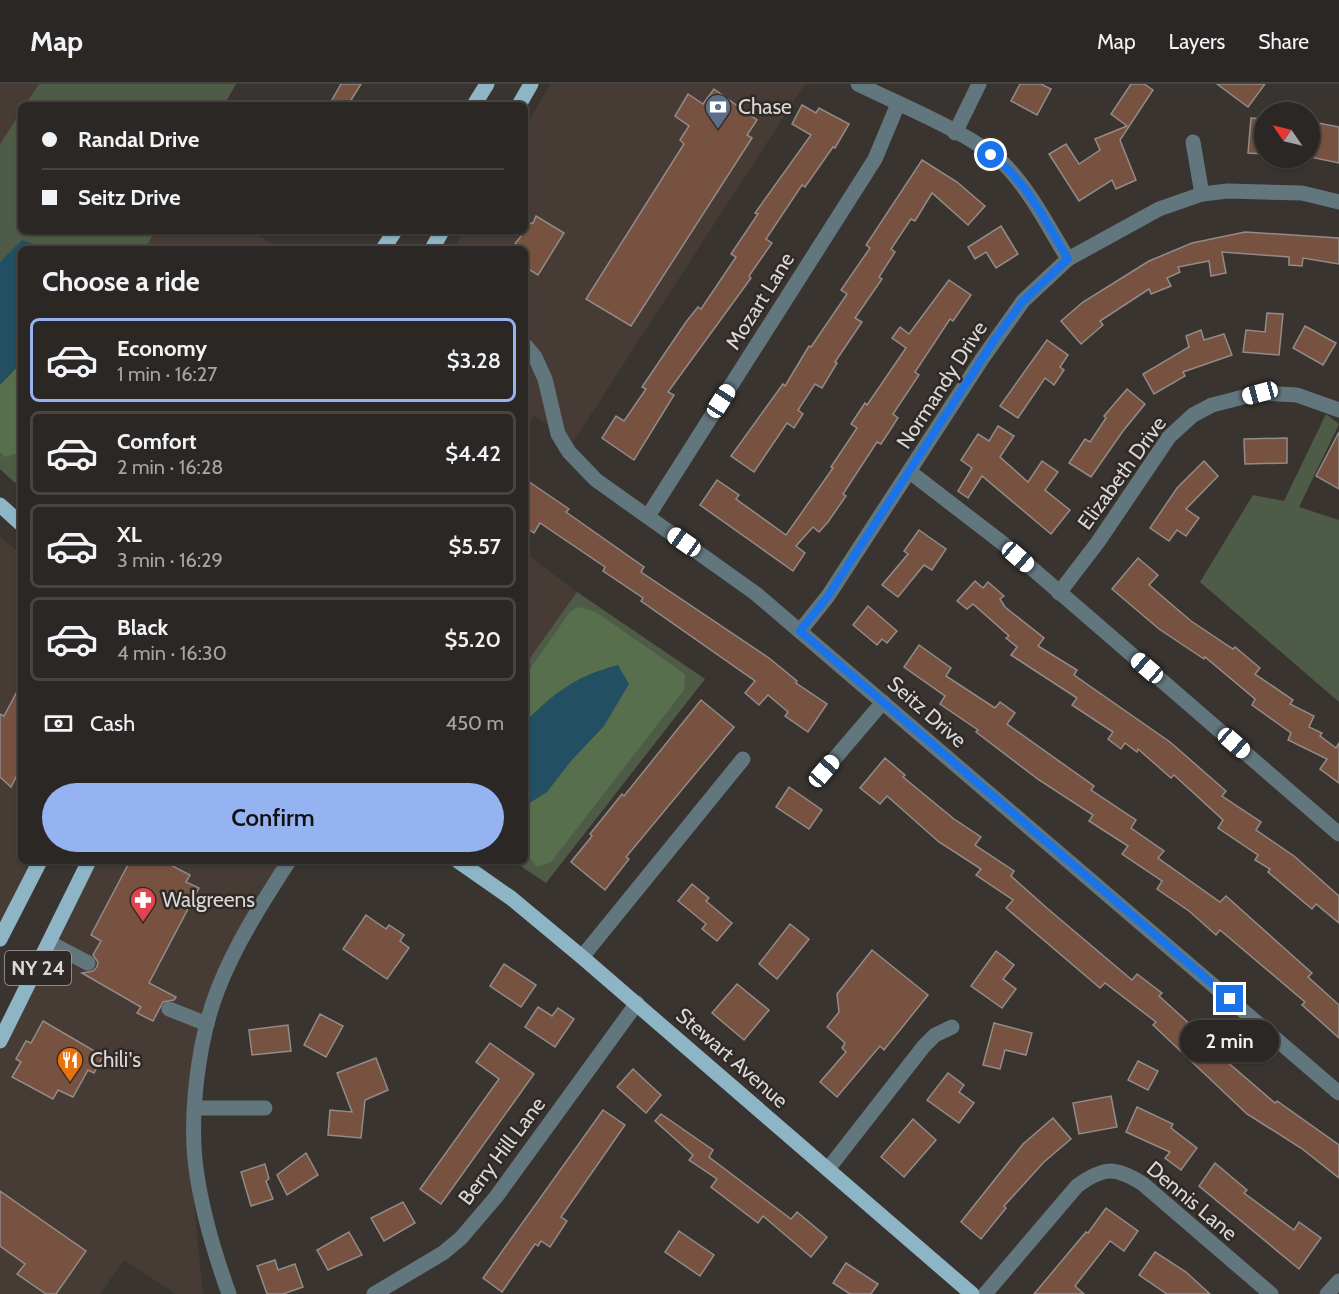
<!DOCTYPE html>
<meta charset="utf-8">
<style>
:root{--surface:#2b2724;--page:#332f2c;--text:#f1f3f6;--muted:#a6a5a6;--line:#474441;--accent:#95b2f1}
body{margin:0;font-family:Cabin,sans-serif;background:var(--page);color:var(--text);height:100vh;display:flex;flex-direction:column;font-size:22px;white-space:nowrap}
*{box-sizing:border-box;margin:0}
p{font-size:20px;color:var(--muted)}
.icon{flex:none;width:33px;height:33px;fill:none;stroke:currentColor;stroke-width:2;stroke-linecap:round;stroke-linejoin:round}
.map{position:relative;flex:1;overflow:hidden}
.side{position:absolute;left:18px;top:162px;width:510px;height:618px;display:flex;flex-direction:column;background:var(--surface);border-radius:9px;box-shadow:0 2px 4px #0004,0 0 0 2px var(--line)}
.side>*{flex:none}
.top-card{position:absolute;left:18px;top:18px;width:510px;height:132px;border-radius:9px;box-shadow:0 2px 4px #0004,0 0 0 2px var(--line);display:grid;align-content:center;height:132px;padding:0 24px;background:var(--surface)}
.needle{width:39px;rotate:304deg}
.tools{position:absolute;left:1254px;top:18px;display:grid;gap:12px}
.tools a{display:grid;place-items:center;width:66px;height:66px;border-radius:50%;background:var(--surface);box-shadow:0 2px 4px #0004,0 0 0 2px var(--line);font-size:30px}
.end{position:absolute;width:27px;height:27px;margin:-14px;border:8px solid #1a73e8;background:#fff;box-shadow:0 0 0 3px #fff}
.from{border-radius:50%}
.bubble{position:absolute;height:42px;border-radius:21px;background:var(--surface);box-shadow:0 2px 4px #0004,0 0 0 2px var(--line);font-size:20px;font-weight:600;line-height:42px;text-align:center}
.car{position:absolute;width:18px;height:36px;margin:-18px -9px;border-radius:8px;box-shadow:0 0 4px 2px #0007;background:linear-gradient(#fff 24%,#345 0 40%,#fff 0 76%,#345 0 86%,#fff 0)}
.top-card b{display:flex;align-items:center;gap:21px;height:57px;font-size:22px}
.top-card b+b{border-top:2px solid var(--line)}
.top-card i{width:15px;height:15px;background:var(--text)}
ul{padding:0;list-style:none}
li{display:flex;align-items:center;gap:18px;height:84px;margin:0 12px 9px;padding:0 12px;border:3px solid var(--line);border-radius:9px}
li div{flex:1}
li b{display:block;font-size:22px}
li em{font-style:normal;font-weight:600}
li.selected{border-color:var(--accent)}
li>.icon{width:54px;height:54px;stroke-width:1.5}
h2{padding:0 24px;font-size:27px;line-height:72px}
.pay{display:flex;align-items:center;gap:15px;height:66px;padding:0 24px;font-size:22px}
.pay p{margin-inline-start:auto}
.primary-button{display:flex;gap:12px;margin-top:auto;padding:12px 24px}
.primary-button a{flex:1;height:69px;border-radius:36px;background:var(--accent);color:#111;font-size:24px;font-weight:600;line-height:69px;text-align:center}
header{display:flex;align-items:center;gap:36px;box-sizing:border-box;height:84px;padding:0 30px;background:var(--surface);border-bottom:2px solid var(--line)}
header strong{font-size:28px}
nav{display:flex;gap:33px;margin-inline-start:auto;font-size:21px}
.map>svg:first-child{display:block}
</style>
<header>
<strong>Map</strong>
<nav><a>Map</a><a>Layers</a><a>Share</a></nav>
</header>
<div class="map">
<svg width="1339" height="1210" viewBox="0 0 1339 1210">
<rect width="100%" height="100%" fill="#393430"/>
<g fill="#463c35">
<polygon points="0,0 236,0 224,21 21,21 21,131 0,119"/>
<polygon points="550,0 805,0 573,358 535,332 525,343 525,165 453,165 464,147 525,147 525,44"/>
<polygon points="48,147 252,147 280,165 80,165"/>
<polygon points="0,453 21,470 21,777 34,777 0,840"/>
<polygon points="525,469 577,508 525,581"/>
<polygon points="92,777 280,777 259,809 206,918 189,1070 203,1210 176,1210 124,1176 100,1210 0,1210 0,961"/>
</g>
<g fill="#4e5c47">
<polygon points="39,0 236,0 224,21 25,21"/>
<polygon points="21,28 21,147 155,147 145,165 21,165 21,388 15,399 0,385 0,60"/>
<polygon points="1326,330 1339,340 1299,423 1339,436 1339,618 1200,498 1253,411 1284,417"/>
<polygon points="577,508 705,595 546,799 513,777 525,777 525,581"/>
</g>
<g fill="#586f4d">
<polygon points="21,279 21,368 5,373 0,368 0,301"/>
<polygon points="579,523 596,528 685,590 684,606 551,778 537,783 525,767 525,592 570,528"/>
</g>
<g fill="#224f61">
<polygon points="22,156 50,165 21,165 21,279 0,301 0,178"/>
<path d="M 618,581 L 629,600 L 604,642 L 571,677 L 547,708 L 525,722 L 525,638 C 555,608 576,592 618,581 Z"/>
</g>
<g fill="#785241" stroke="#928b88" stroke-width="1.5">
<polygon points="341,0 361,0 348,21 329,21"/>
<polygon points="1020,0 1041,0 1051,5 1037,31 1011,17"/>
<polygon points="1131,0 1144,0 1153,6 1120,56 1136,96 1116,105 1112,96 1079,117 1049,70 1066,60 1079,80 1100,66 1095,55 1127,42 1111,30"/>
<polygon points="1217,0 1265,0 1248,23"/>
<polygon points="714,5 757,36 747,51 752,54 631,242 586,215 684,60 680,56 689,42 675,32 688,10 703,20"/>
<polygon points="802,21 816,29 819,24 849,40 835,64 833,63 805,103 802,101 766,155 772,159 749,192 751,194 668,308 674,311 634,376 602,354 616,332 624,337 646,305 642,303 686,238 698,223 701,225 736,173 731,170 758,130 755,129 811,51 792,40"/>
<polygon points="1251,34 1264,35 1264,70 1248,69"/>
<polygon points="1313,38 1339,43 1339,79 1310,73"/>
<polygon points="922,76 957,98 985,122 968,141 932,109 915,137 911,135 891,165 895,168 879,193 882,195 855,234 862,238 835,278 837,279 822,304 815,300 798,326 803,330 794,344 787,339 754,388 731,372 783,300 785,302 809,262 811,263 847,210 841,206 870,164 866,161"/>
<polygon points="536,132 564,149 538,191 525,183 525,165 511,165 525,147 527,140 533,139"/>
<polygon points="1001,142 1018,170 996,184 986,168 975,175 968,163"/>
<polygon points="1245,148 1339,154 1339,180 1303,174 1302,182 1289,181 1289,173 1222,168 1226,189 1211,192 1209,177 1178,183 1180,188 1167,194 1171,202 1151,210 1149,205 1100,237 1103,241 1081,260 1061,237 1083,218 1149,177 1192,159"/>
<polygon points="949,196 971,211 953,237 950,235 915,288 919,291 893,330 898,334 881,360 877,358 843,410 846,412 828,438 819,448 813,443 796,462 805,469 793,487 700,421 717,396 739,411 736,415 786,451 833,384 831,383 857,344 851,340 865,319 867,321 906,264 892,254 900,243 909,250"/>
<polygon points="1267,229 1283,230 1279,271 1243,268 1246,246 1265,248"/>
<polygon points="1305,242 1336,259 1323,281 1293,264"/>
<polygon points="1201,246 1204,256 1224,250 1232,271 1183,288 1185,292 1154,310 1143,290 1189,263 1186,252"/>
<polygon points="1047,256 1068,271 1060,283 1064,286 1054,301 1045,294 1018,334 1000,322"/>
<polygon points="1127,305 1145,320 1123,347 1091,393 1069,379 1085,355 1090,358 1106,334 1104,332"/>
<polygon points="998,342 1014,352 1000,373 1028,398 1042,377 1058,388 1045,406 1070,426 1051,450 982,392 968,414 958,407 972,384 961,376 978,350 989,357"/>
<polygon points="1339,348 1339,405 1316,392"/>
<polygon points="1287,354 1287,379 1245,380 1244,355"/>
<polygon points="1204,377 1218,392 1186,425 1199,434 1186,452 1177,446 1169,457 1150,444 1177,404"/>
<polygon points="525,395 569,425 566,428 644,483 641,488 769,574 797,597 796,599 827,620 808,648 785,632 788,628 768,611 759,621 745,609 755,597 641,517 643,514 603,487 605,483 540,439 534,449 525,443"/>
<polygon points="919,446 946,465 932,486 924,481 898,513 882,501 908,470 904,467"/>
<polygon points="1138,474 1158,491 1149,501 1191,537 1233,565 1235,563 1260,584 1255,590 1293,616 1290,620 1314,632 1309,643 1322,649 1320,652 1336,664 1339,659 1339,699 1320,685 1327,675 1288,656 1291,649 1252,621 1255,615 1205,573 1204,575 1159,545 1112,505"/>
<polygon points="975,497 983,504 988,498 1004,512 1000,515 1005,523 1044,554 1038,562 1077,586 1074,591 1170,658 1226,707 1222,712 1261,738 1256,746 1294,772 1339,812 1339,839 1316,820 1312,825 1268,788 1270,785 1255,776 1258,771 1218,744 1223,736 1174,691 1171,694 1138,665 1137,668 1125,659 1121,665 1108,655 1113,648 1072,621 1077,614 1011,571 1017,563 1006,554 1009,552 973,520 967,525 957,517"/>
<polygon points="868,522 897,547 887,559 882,555 877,561 853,541"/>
<polygon points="919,561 951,584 946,592 995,624 1000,618 1015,629 1007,640 1094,702 1091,706 1136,736 1131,744 1164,767 1158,774 1220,818 1226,812 1312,889 1308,893 1339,921 1339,954 1302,921 1305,918 1220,846 1216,851 1189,827 1157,805 1162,797 1122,770 1128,762 1089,737 1093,731 1039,696 976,648 978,646 940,620 945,612 904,583"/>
<polygon points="21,600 21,683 11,703 0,693 0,630 4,632"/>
<polygon points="701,616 734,643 626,773 629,775 605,806 571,778 592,752 590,750 622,710 624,712"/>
<polygon points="885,674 905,691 903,693 954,735 981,753 975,761 1014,787 1011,792 1048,825 1132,896 1137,890 1162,909 1159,912 1192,942 1189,945 1275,1019 1277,1017 1339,1061 1339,1094 1301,1064 1247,1030 1153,941 1156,938 1105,899 1100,904 1006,824 1013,816 976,791 981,785 939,758 887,712 880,720 860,704"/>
<polygon points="789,703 822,726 809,745 776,723"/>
<polygon points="130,777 163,777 190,791 186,798 199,804 149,899 176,913 174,916 163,918 153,937 137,929 141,923 82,889 93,887 97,883 98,878 93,871 101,857 91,851"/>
<polygon points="692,800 709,814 706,817 732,839 717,857 702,845 706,840 678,817"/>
<polygon points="366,831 386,845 389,841 404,851 400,857 409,864 387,895 343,865"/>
<polygon points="790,840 809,855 777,895 759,880"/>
<polygon points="872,866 928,911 884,966 880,962 837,1013 820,998 846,968 842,964 845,959 827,943 839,928 837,910"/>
<polygon points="996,867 1014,881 1003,895 1016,905 1002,924 971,902"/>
<polygon points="504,880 536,901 521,923 490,902"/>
<polygon points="737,900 769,926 744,956 712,929"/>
<polygon points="538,923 552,932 558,924 574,935 555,963 525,943"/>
<polygon points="320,930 343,942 326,973 304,961"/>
<polygon points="43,937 103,972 94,989 88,986 73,1013 58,1006 53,1015 12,993 21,978 16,975 26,957 31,959"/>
<polygon points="994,939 1032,949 1026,971 1005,966 1000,985 983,981"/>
<polygon points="288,941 291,967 252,971 249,946"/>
<polygon points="490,959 534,990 441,1120 420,1105 499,995 476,978"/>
<polygon points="376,974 388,1006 365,1016 361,1054 328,1051 330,1026 352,1028 337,989"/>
<polygon points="1138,977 1158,987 1148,1006 1128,996"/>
<polygon points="633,985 661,1011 646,1029 617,1003"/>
<polygon points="948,989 964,1001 959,1008 974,1019 959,1039 927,1016"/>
<polygon points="1111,1012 1117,1043 1079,1050 1073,1019"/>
<polygon points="1137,1023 1173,1040 1171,1044 1197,1064 1181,1086 1165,1074 1170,1068 1126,1048"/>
<polygon points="603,1026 625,1041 561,1133 567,1137 550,1163 541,1157 538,1162 535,1160 502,1208 483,1194"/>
<polygon points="661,1030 713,1066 709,1073 791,1135 797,1128 827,1153 811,1173 763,1132 758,1139 711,1103 717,1095 689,1076 693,1071 655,1037"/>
<polygon points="1053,1034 1071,1055 1044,1078 1004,1122 1006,1124 981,1155 961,1138 1023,1060"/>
<polygon points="913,1035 936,1056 904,1093 881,1073"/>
<polygon points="306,1069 318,1091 287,1111 277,1091"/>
<polygon points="1215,1079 1247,1106 1244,1109 1294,1146 1299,1138 1321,1154 1299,1185 1199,1102"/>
<polygon points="265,1080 269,1095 266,1097 273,1115 251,1122 241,1088"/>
<polygon points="0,1107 86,1167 56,1210 46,1210 17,1190 25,1180 0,1162"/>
<polygon points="403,1118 415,1139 384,1157 371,1134"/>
<polygon points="1106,1124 1138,1147 1124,1167 1110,1157 1075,1202 1084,1210 1034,1210 1086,1148 1088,1149"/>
<polygon points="679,1147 714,1171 700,1192 665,1168"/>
<polygon points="349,1148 362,1171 328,1186 317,1166"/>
<polygon points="1155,1168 1186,1188 1210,1210 1167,1210 1139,1191"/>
<polygon points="275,1176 278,1186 295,1180 303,1203 283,1210 267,1210 257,1182"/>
<polygon points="846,1179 878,1200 871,1210 850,1210 833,1199"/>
</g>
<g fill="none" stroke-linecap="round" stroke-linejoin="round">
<g stroke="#62767e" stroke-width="15">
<path d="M 858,0 C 898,20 978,52 1007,83 C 1032,110 1049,144 1068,175"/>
<polyline points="955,49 979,0"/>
<polyline points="1193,58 1202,110"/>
<polyline points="525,261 535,273 545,295 558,350 569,368 596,396 755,509 1339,1009"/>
<polyline points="910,388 1005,461 1339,750"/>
<polyline points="648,432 875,75 898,20"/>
<polyline points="1059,509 1098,458 1169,353 1193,331 1212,321 1259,309 1297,311 1339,326"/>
<polyline points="800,547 828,512 982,275 1023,217 1068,175 1159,125 1202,110 1228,107 1302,109 1339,118"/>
<polyline points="824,687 883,618"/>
<polyline points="50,859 88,879"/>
<polyline points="582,873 743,675"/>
<polyline points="169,925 207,940"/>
<polyline points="196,1024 265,1024"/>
<polyline points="828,1085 924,962 935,951 952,943"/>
<path d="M 229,1210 C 215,1171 203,1131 197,1091 C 188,1036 198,956 218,905 C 236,859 262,819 289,777"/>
<polyline points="374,1210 443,1169 461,1154 496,1113 637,919"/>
<path d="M 985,1210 L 1077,1102 C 1104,1082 1116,1083 1143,1100 L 1271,1210"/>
<polyline points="1327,1210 1339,1197"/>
</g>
<g stroke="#8db5c6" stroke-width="15">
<polyline points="474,21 487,0"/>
<polyline points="519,21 531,0"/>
<polyline points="383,165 395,147"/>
<polyline points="432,165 442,147"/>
<polyline points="0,421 21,440"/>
<polyline points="458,777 511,814 582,873 972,1210"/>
<polyline points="0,855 40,777"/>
<polyline points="0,957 89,777"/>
</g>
</g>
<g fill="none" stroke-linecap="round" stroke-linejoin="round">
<path stroke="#1a73e8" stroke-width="8" d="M 991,71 C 1026,96 1046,138 1068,175 L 1023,217 L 995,255 L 828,512 L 800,547 L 1230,915"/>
</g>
<defs>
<g id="bank-pin" transform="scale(1.35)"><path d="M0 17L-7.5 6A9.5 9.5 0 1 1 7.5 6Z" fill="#5c6f8a" stroke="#2f2a27"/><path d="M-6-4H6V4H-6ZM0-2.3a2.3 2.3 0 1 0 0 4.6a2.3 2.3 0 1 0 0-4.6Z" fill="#fff"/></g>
<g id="pharmacy-pin" transform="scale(1.35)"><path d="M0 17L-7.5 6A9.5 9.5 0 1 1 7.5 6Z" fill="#e0444e" stroke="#2f2a27"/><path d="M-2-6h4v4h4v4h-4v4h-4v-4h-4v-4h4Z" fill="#fff"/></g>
<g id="restaurant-pin" transform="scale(1.35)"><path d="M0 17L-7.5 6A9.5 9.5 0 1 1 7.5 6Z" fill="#e8710a" stroke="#2f2a27"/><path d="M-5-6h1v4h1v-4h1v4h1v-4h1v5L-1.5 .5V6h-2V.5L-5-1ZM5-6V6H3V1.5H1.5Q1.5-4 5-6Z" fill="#fff"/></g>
</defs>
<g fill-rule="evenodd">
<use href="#bank-pin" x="718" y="23"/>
<use href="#pharmacy-pin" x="143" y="816"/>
<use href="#restaurant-pin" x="70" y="976"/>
</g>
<g text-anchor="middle" stroke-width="5" stroke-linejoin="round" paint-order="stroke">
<rect fill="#2f2a27" stroke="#a7a3a1" stroke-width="1.5" x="5" y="867" width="66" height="34" rx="4.5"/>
<g font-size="20" font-weight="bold" fill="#dbd7d5">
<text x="38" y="891">NY 24</text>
</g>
<g font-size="21" fill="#dbd7d5" stroke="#2f2a27" text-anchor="start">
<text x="738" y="30">Chase</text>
<text x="162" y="823">Walgreens</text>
<text x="90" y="983">Chili's</text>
</g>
<g font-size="21" fill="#dbd7d5" stroke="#2f2a27">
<text transform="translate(760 217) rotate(-58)" y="7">Mozart Lane</text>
<text transform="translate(942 301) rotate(-57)" y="7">Normandy Drive</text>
<text transform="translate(1122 389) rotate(-54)" y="7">Elizabeth Drive</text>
<text transform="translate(927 628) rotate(41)" y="7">Seitz Drive</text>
<text transform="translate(732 974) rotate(41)" y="7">Stewart Avenue</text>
<text transform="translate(502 1067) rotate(-53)" y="7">Berry Hill Lane</text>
<text transform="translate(1192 1117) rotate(40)" y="7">Dennis Lane</text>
</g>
</g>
</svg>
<div class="tools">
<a><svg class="needle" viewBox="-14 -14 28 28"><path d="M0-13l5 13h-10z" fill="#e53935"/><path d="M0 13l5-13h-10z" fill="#a6a5a6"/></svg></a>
</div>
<i class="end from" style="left:991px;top:71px"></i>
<i class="end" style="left:1230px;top:915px"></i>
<div class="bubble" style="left:1180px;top:936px;width:99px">2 min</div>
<i class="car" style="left:1260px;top:309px;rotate:255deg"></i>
<i class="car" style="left:721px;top:317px;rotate:33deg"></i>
<i class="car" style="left:684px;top:458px;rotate:305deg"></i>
<i class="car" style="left:1018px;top:473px;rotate:131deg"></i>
<i class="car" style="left:1147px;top:584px;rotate:311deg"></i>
<i class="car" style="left:1234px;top:659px;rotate:131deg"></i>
<i class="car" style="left:824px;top:687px;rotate:41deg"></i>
<div class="top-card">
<b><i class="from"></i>Randal Drive</b>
<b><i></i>Seitz Drive</b>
</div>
<section class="side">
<h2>Choose a ride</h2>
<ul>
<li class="selected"><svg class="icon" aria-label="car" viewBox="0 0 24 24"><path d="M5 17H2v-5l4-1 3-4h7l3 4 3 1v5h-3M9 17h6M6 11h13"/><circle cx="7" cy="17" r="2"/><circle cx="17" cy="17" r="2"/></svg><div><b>Economy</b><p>1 min · 16:27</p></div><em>$3.28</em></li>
<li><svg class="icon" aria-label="car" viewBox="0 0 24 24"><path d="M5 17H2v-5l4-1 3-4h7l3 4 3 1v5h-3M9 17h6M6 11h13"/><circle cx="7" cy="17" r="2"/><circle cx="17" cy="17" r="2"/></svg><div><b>Comfort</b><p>2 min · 16:28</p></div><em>$4.42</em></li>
<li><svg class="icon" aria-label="car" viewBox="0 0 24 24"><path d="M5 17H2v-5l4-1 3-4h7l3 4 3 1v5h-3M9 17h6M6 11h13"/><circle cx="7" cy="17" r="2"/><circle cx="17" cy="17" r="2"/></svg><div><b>XL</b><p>3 min · 16:29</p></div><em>$5.57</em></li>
<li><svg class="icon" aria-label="car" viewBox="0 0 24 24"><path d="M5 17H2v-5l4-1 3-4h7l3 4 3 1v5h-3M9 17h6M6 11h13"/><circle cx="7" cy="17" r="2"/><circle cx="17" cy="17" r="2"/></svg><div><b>Black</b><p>4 min · 16:30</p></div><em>$5.20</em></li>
</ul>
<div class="pay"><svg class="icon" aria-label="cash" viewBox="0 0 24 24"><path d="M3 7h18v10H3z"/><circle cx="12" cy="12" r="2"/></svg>Cash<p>450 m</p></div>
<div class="primary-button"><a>Confirm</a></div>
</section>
</div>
